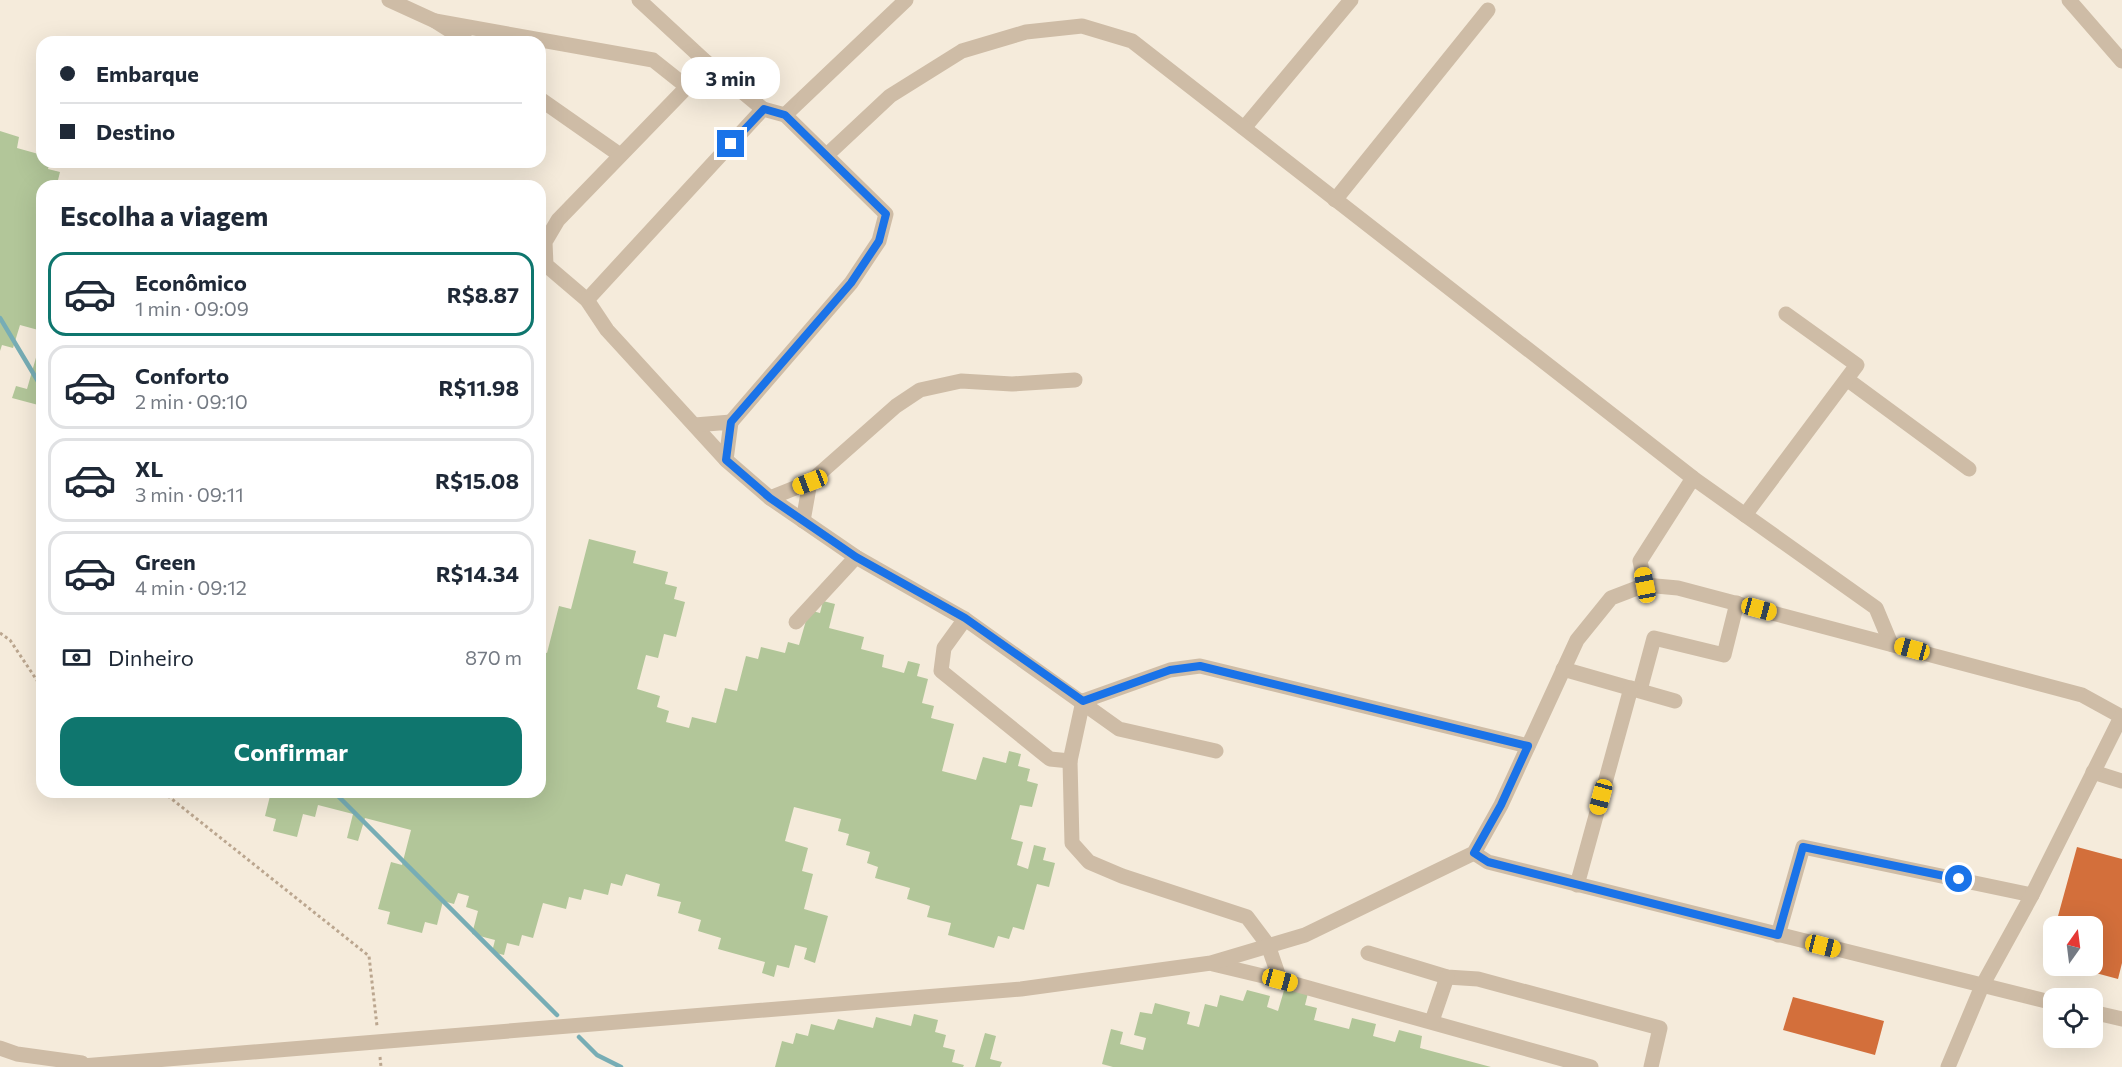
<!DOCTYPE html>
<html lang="pt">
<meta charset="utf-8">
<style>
:root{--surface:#fff;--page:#f2f2f3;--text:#1f2937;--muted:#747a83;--line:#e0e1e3;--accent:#0f766e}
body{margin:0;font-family:Commissioner,sans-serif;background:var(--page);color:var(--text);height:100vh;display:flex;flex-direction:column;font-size:22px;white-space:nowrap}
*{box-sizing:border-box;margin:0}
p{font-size:20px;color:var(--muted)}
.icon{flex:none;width:33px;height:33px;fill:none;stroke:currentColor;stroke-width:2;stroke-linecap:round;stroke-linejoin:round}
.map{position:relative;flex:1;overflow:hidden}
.drawer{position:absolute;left:36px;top:180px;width:510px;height:618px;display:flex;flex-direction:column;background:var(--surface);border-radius:18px;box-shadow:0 6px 24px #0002}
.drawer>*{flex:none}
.banner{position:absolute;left:36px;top:36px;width:510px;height:132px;border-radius:18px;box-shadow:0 6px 24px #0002;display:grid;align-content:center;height:132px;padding:0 24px;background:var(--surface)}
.needle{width:39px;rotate:14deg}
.fabs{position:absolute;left:2043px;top:916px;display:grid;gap:12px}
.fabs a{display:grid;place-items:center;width:60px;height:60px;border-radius:12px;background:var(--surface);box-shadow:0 6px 24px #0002;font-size:30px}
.end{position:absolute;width:27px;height:27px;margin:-14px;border:8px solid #1a73e8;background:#fff;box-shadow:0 0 0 3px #fff}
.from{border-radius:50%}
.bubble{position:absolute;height:42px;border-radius:18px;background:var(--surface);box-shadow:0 6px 24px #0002;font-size:20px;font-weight:700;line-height:42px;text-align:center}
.car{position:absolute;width:18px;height:36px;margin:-18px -9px;border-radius:8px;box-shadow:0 0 4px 2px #0007;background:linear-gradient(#f5c518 24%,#345 0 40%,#f5c518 0 76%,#345 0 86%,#f5c518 0)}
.banner b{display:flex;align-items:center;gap:21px;height:57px;font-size:22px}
.banner b+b{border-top:2px solid var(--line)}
.banner i{width:15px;height:15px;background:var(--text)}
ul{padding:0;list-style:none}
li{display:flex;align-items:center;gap:18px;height:84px;margin:0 12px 9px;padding:0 12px;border:3px solid var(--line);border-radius:18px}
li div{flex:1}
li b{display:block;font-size:22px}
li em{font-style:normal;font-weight:700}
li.current{border-color:var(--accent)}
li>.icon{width:54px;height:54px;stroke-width:1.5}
h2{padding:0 24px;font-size:27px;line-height:72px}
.pay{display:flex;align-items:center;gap:15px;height:66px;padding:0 24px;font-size:22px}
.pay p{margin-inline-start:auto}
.action{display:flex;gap:12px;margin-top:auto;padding:12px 24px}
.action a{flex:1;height:69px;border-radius:18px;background:var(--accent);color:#fff;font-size:24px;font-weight:700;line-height:69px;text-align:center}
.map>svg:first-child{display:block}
</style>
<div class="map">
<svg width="2122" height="1067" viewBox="0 0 2122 1067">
<rect width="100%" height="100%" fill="#f5ebdb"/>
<g fill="#b2c699">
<polygon points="0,131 19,137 17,148 42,155 42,162 50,162 48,169 60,172 57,184 64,186 42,186 42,331 20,325 13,348 2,345 0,351"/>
<polygon points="37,354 42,356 42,406 12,398 16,386 27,389"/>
<polygon points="589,539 636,551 633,563 668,572 665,584 677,587 674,599 685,602 676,637 664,634 658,658 646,655 637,689 660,696 657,707 669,711 666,722 689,728 692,717 716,723 725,688 737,691 746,656 758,659 761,647 785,653 788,642 799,645 809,610 820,613 823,601 835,604 829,628 864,637 861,649 884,655 882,667 904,673 908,661 920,664 917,676 928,679 922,703 934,706 931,718 954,724 942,771 976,780 983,757 1006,763 1009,751 1021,754 1018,766 1030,769 1027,781 1038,784 1032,807 1020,805 1011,839 1023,842 1017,865 1028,869 1034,845 1046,848 1043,860 1055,863 1049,887 1037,884 1024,930 1013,927 1009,939 998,936 994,948 948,935 951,923 927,917 930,906 907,899 910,888 875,878 878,867 867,863 870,852 846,845 849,834 838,831 841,819 794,807 785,841 808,848 802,871 813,874 804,909 828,916 815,963 804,959 807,948 795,945 789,968 777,965 774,977 762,973 765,962 718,949 721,938 698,931 701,920 678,913 681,902 657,896 660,884 626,874 622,886 611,883 608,895 584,889 581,900 569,897 566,909 543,903 533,938 522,935 519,946 507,943 504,955 492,952 495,940 472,934 478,911 466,907 469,896 458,893 454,904 443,901 437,925 425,922 422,933 387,924 390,912 378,909 391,862 402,865 411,830 365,818 358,841 347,838 353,814 318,805 315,817 303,814 297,837 273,831 276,819 265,816 271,792 540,792 540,651 547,653 559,606 571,609"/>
<polygon points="1285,987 1308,993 1305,1005 1317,1008 1314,1020 1349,1029 1352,1018 1376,1024 1373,1036 1395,1042 1399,1030 1422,1036 1420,1048 1491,1067 1113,1067 1102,1064 1111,1029 1123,1032 1120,1044 1143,1050 1146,1038 1134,1035 1140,1012 1152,1014 1155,1003 1190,1012 1187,1024 1199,1027 1205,1004 1217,1007 1220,995 1243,1001 1247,990 1270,996 1267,1007 1278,1011"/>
<polygon points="914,1014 938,1020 935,1032 946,1035 943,1047 955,1050 952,1062 964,1065 963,1067 775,1067 782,1041 793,1044 796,1033 808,1036 811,1024 834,1030 838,1019 873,1028 876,1017 911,1026"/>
<polygon points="985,1033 996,1036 990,1059 1002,1062 1000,1067 975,1067"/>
</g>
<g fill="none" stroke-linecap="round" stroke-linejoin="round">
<g stroke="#77adb5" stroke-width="4.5">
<polyline points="0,318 42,388"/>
<polyline points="334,792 557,1015"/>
<polyline points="579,1037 597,1055 621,1067"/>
</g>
</g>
<g fill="#d36f3b">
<polygon points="2077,847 2122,859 2122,963 2118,979 2092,972 2092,927 2055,927"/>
<polygon points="1793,997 1884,1021 1875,1055 1783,1030"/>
</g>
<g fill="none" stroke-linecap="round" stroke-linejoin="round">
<g stroke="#bba68f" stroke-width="3" stroke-dasharray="3 3" stroke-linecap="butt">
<polyline points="0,633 10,640 42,688"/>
<polyline points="163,792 369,956 377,1026"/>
<polyline points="380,1057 381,1067"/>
</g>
<g stroke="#cebca6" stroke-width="15">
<polyline points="389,0 435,21 468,42"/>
<polyline points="639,0 705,61"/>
<polyline points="2069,0 2122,61"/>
<polyline points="435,21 653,60 687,87"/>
<polyline points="540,99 620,155"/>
<polyline points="763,109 705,61 687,87 558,220 545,242 546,265 587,300 607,330 726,460 770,498 856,557 965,619 1119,729 1216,751"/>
<polyline points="785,115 906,0"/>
<polyline points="1244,128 1351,0"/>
<polyline points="828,154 890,96 962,51 1026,32 1082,26 1132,41 1693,478 1876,608 1891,644"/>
<polyline points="1335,200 1488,10"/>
<polyline points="587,300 763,109 785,115 886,214 879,241 851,283 731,422"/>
<polyline points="1848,380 1969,469"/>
<polyline points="695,425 731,422 726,460"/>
<polyline points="810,482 896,406 920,390 961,381 1012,384 1075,380"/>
<polyline points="770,498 810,482 803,521"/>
<polyline points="1745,515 1857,365 1786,314"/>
<polyline points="1645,585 1640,561 1693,478"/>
<polyline points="965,619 944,648 941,671 1050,759 1070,761"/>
<polyline points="796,622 856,557"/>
<polyline points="1563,669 1675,701"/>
<polyline points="1640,690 1654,638 1724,655 1737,603"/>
<polyline points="1083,701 1070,761 1072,843 1089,862 1122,876 1247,917 1268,945 1280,980 1213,964"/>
<polyline points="1083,701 1170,670 1200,666 1528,746"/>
<polyline points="2093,772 2122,781"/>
<polyline points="1474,853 1488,862 2054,1003"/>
<polyline points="1577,885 1631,688"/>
<polyline points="1778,935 1803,847 2032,895"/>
<polyline points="1368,953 1447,977 1478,979 1660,1028 1651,1067"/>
<polyline points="1280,980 1591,1067"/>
<polyline points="2092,1012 2122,1019"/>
<polyline points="1432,1021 1447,977"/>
<polyline points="0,1048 17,1054 82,1063"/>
<polyline points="70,1067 1021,989 1211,963 1305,935 1474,853 1501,805 1577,640 1611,598 1645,585 1678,588 2082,695 2122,717"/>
<polyline points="1948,1067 1982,986 2032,895 2121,717"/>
</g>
</g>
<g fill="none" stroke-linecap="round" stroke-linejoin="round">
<polyline stroke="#1a73e8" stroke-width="8" points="731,144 764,109 785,115 886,214 879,241 851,283 731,422 726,460 770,498 856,557 965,618 1083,701 1170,670 1200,666 1528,746 1501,805 1474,853 1488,862 1778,935 1803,847 1959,879"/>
</g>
</svg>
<div class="fabs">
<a><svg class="needle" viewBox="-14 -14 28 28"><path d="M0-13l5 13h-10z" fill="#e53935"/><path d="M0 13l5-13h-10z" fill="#747a83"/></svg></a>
<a><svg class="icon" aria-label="locate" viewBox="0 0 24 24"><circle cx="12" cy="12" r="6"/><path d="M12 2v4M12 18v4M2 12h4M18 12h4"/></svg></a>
</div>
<i class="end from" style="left:1959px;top:879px"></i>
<i class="end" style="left:731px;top:144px"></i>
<div class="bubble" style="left:681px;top:57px;width:99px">3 min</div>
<i class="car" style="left:810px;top:482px;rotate:249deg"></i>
<i class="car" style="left:1645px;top:585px;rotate:349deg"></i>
<i class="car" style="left:1759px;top:609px;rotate:105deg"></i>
<i class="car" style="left:1912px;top:649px;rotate:285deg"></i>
<i class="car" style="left:1601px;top:797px;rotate:195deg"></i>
<i class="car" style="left:1823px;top:946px;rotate:104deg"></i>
<i class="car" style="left:1280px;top:980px;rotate:105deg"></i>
<div class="banner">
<b><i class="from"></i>Embarque</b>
<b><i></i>Destino</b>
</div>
<section class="drawer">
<h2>Escolha a viagem</h2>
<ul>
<li class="current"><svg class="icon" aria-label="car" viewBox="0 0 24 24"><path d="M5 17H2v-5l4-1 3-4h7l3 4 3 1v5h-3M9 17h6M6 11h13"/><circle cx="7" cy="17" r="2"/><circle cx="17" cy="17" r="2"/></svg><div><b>Econômico</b><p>1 min · 09:09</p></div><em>R$8.87</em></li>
<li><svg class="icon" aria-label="car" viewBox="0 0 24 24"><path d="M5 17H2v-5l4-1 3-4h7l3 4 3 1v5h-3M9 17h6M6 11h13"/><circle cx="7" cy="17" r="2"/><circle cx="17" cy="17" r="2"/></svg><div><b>Conforto</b><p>2 min · 09:10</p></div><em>R$11.98</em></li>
<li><svg class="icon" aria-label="car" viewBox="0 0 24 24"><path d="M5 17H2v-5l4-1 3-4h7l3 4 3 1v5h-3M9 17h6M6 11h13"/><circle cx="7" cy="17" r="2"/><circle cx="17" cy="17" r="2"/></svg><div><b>XL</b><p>3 min · 09:11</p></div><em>R$15.08</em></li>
<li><svg class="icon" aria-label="car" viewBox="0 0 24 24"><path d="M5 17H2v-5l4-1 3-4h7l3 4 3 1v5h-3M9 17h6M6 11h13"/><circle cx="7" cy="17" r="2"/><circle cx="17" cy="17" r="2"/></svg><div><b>Green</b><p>4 min · 09:12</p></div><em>R$14.34</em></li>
</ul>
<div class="pay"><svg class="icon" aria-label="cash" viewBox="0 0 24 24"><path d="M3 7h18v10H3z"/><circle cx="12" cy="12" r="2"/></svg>Dinheiro<p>870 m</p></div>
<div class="action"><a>Confirmar</a></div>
</section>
</div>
